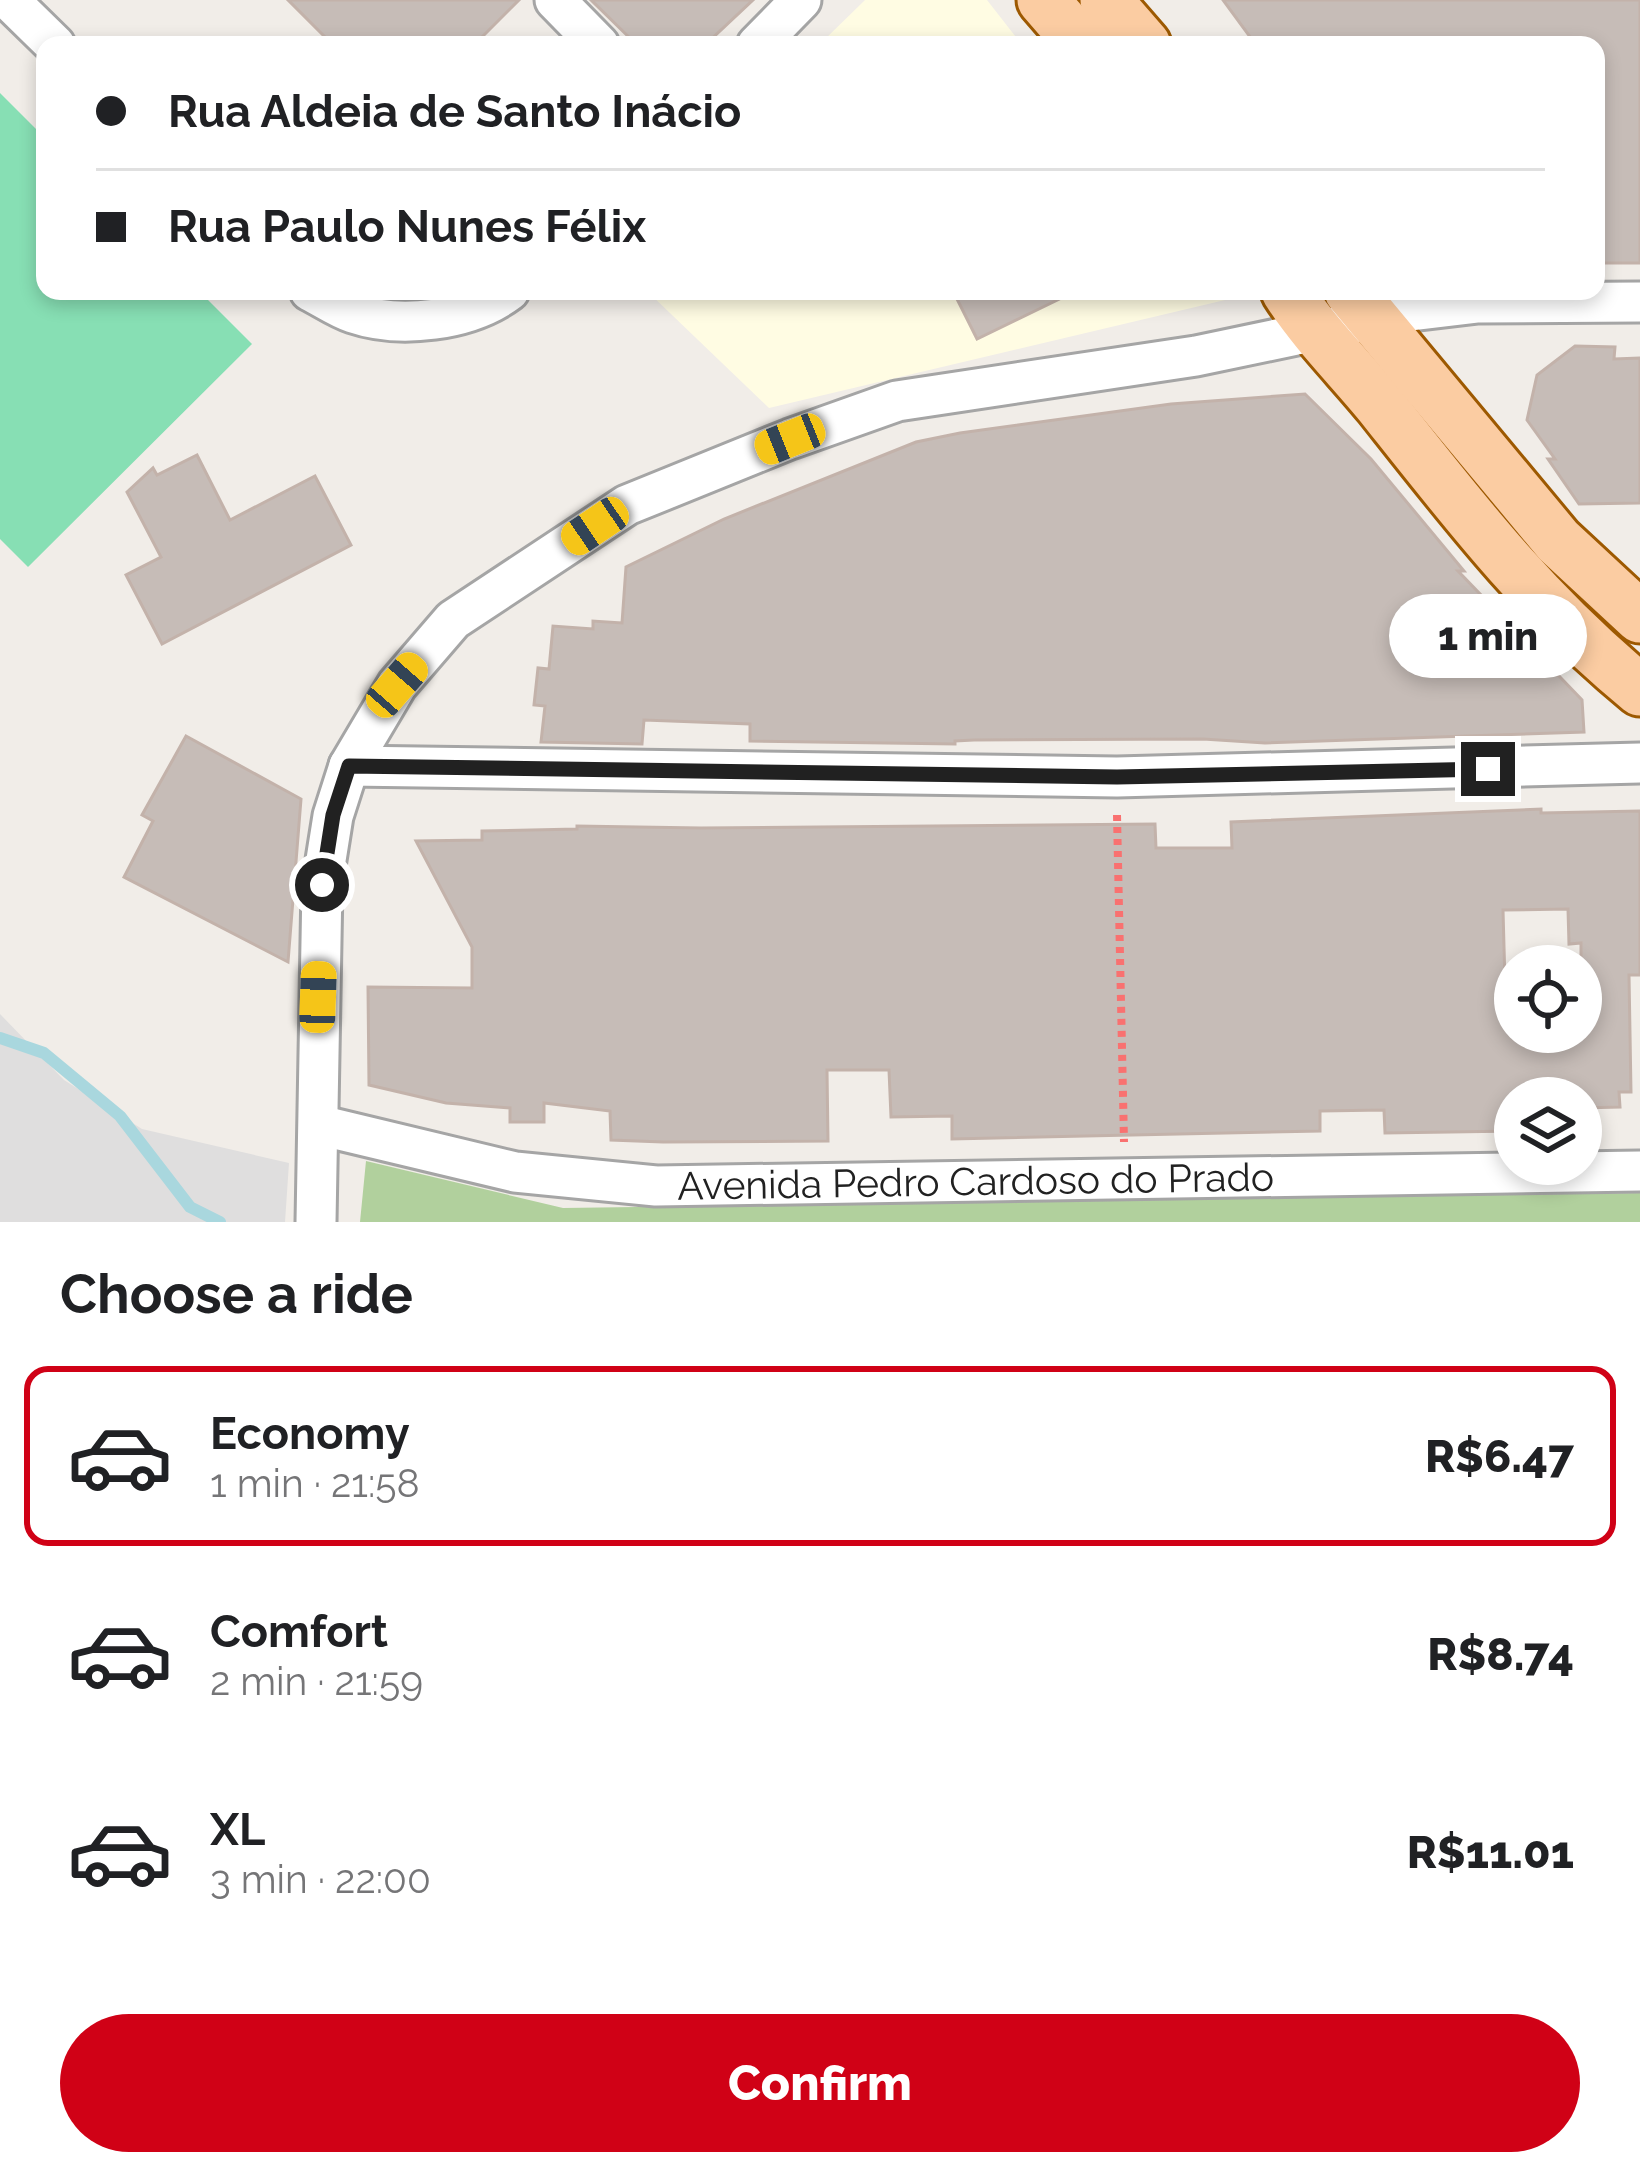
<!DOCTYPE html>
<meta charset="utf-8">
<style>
:root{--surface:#fff;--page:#f2f2f2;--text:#202124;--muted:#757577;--line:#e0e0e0;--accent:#d00116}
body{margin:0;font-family:Raleway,sans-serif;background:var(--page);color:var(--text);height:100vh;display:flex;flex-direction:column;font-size:45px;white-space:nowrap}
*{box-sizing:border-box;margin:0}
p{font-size:39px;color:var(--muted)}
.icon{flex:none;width:66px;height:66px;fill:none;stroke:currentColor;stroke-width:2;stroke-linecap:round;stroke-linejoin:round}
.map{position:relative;height:1222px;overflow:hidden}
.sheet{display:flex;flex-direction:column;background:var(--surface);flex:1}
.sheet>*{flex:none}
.top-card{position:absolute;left:36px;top:36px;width:1569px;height:264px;border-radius:24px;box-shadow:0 6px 18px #0003;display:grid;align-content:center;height:264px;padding:0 60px;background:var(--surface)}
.buttons{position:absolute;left:1494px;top:945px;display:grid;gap:24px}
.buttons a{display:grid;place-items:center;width:108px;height:108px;border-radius:50%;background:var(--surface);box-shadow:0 6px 18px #0003;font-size:60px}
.end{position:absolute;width:54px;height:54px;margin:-27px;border:15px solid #212121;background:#fff;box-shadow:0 0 0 6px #fff}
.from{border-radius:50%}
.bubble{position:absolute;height:84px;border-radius:42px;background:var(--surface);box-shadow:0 6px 18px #0003;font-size:39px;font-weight:800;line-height:84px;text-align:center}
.car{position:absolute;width:36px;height:72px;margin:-36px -18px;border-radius:15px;box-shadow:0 0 9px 3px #0007;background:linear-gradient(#f5c518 24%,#345 0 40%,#f5c518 0 76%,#345 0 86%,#f5c518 0)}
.top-card b{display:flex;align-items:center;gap:42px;height:114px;font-size:45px}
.top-card b+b{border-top:3px solid var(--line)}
.top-card i{width:30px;height:30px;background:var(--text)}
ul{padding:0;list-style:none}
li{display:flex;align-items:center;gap:36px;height:180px;margin:0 24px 18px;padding:0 36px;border:6px solid transparent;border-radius:24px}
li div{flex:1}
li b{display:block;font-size:45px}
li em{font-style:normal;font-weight:800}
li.on{border-color:var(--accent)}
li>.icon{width:108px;height:108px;stroke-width:1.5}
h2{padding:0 60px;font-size:54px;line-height:144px}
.button{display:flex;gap:24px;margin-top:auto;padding:24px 60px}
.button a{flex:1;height:138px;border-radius:72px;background:var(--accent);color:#fff;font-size:48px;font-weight:800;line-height:138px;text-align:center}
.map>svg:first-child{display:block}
</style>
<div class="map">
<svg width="1640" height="1222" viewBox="0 0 1640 1222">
<rect width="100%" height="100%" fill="#f1ede8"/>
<polygon fill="#dfdede" points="0,1014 64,1080 142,1129 289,1163 285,1222 0,1222"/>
<g fill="#fffce3">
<polygon points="865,0 987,0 1022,45 819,45"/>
<polygon points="647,291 1217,291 1225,300 769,408"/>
</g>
<polygon fill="#b1d09d" points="366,1161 563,1208 1640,1193 1640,1222 360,1222"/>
<polygon fill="#87dfb4" points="0,93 45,138 45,291 199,291 252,344 28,567 0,539"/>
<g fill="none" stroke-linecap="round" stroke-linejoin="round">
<polyline stroke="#a9d7de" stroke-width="12" points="0,1038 44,1053 120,1116 190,1207 220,1222"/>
</g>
<g fill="#c6bcb7" stroke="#c3b2aa" stroke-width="3" fill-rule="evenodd">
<polygon points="288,0 519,0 474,45 333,45"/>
<polygon points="591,0 753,0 705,45 637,45"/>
<polygon points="1223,0 1640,0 1640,263 1596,263 1596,45 1256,45"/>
<polygon points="953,291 1076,291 977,339"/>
<polygon points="1575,346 1615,347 1614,359 1640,358 1640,503 1579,504 1548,459 1555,459 1527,420 1537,375"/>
<polygon points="1305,394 1371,459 1464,571 1458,571 1582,700 1584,732 1265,743 1203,739 974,740 955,741 955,744 750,741 750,724 644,720 642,744 541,742 545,706 534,705 538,668 549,669 553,626 593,629 593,621 622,623 626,567 724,519 916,442 960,433 1171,404"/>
<polygon points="197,455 230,520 315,476 351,545 162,644 126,575 161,557 127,492 153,468 157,475"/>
<polygon points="186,736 301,799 288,962 124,877 153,821 142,815"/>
<path d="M 1541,809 L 1541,813 L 1640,811 L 1640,975 L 1629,975 L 1631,1092 L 1619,1092 L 1620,1107 L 1581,1108 L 1581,1098 L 1515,1098 L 1515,1131 L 1385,1133 L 1384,1110 L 1320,1111 L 1320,1131 L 952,1139 L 952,1116 L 891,1117 L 889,1070 L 827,1070 L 828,1141 L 663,1142 L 611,1140 L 610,1111 L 544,1103 L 544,1122 L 510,1122 L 510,1108 L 446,1103 L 369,1085 L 368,987 L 472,988 L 472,947 L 416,841 L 482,840 L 482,831 L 577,829 L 577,826 L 701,828 L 1155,824 L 1156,848 L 1232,848 L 1231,822 ZM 1568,909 L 1569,944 L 1581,943 L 1581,1032 L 1515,1032 L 1515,983 L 1505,983 L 1503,910 Z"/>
</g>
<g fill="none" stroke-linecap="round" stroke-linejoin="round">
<g stroke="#a5a5a5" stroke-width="45">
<g id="minor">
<polyline points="9,0 55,45"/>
<polyline points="555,0 599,45"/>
<polyline points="757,45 801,0"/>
<path d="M 310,291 C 324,298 338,308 353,313 C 400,329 469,321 509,291"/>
<polyline points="349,766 1117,777 1640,763"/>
<path id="s1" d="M 319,1125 L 515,1172 L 656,1186 L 1640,1171"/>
<polyline points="316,1222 322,885 333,816 349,766 397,685 453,620 627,505 790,439 897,401 1196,356 1411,311 1478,303 1640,302"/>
</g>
</g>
<g stroke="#9d5901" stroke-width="57">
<g id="major">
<polyline points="1043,0 1082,45"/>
<polyline points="1106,0 1145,45"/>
<path d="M 1287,291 C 1314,333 1348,366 1380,405 C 1464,511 1534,603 1640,690"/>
<polyline points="1350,291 1558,541 1640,617"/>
</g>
</g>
<polyline stroke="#f97170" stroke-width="8" stroke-dasharray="6 6" stroke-linecap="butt" points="1117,815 1124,1142"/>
<use href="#minor" stroke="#fff" stroke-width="39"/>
<use href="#major" stroke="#fbcca2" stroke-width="51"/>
</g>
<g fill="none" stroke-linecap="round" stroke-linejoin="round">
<polyline stroke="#212121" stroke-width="15" points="322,885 333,815 349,766 1117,777 1488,769"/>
</g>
<g text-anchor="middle" stroke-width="9" stroke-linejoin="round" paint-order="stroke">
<g font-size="39" fill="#212121" stroke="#fff">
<text dy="14" stroke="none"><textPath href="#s1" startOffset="663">Avenida Pedro Cardoso do Prado</textPath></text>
</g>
</g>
</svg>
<div class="buttons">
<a><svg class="icon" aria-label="locate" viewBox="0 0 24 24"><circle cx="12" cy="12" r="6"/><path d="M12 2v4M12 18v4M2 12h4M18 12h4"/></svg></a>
<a><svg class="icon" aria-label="layers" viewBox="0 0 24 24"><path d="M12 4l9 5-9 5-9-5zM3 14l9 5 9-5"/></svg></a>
</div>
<i class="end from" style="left:322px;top:885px"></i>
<i class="end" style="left:1488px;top:769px"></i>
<div class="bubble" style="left:1389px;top:594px;width:198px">1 min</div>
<i class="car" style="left:790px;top:439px;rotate:248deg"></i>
<i class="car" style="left:595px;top:526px;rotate:236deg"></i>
<i class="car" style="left:397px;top:685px;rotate:41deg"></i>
<i class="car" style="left:318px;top:997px;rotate:2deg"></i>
<div class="top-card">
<b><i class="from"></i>Rua Aldeia de Santo Inácio</b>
<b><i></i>Rua Paulo Nunes Félix</b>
</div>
</div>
<section class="sheet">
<h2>Choose a ride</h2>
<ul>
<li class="on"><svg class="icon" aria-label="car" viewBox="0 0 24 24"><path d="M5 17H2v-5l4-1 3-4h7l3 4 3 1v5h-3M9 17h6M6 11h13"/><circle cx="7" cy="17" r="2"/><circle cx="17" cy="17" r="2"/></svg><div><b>Economy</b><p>1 min · 21:58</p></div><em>R$6.47</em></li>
<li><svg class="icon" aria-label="car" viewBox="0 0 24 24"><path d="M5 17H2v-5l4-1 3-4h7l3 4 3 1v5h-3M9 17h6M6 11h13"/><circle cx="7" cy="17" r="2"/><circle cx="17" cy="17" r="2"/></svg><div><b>Comfort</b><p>2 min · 21:59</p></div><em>R$8.74</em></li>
<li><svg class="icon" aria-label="car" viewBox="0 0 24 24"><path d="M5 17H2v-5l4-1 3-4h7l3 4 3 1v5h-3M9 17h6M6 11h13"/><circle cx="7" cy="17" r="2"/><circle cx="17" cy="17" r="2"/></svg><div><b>XL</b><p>3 min · 22:00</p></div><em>R$11.01</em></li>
</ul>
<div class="button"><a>Confirm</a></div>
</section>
